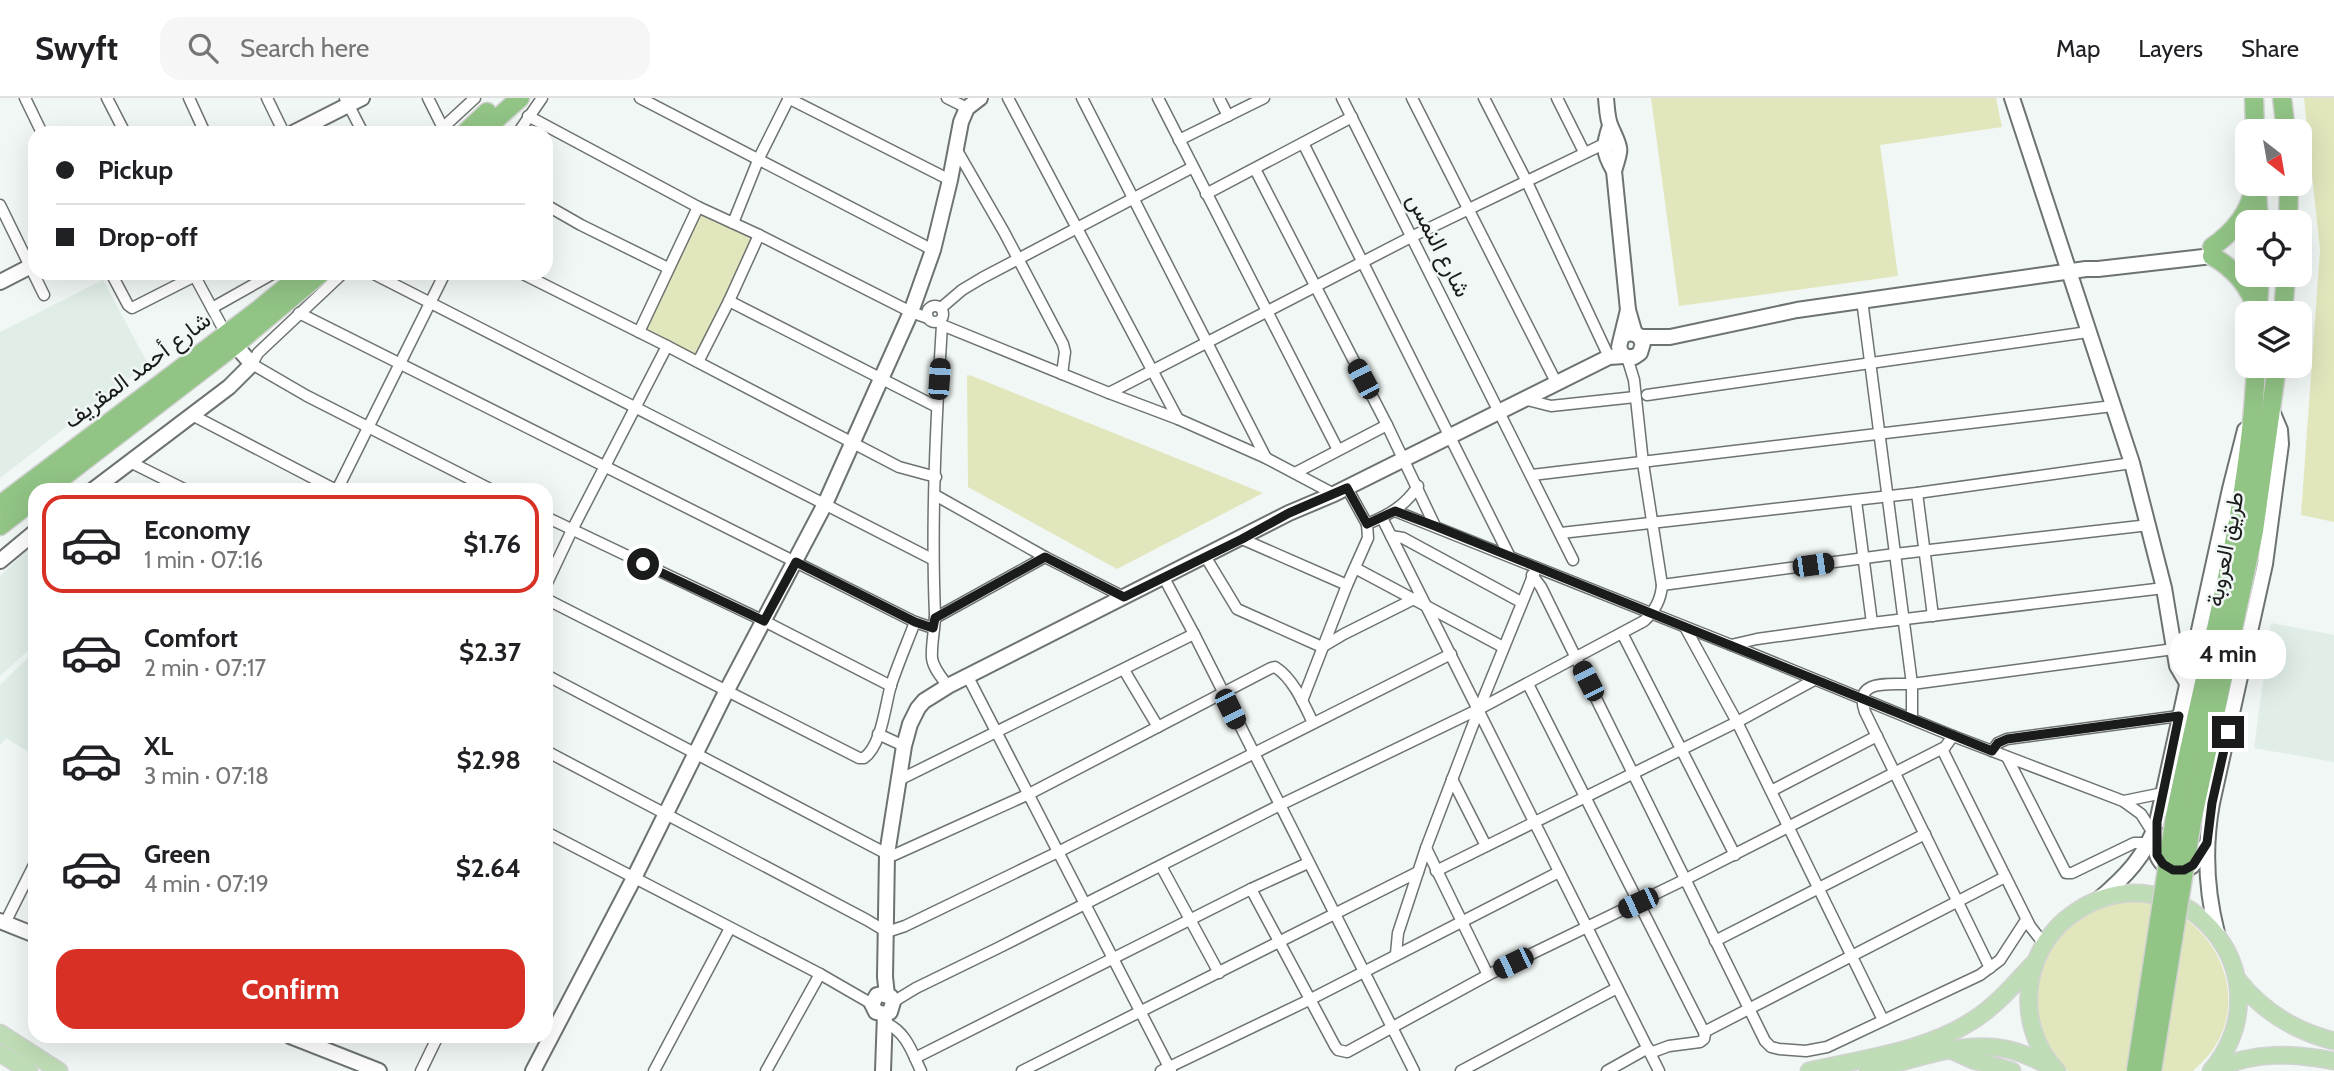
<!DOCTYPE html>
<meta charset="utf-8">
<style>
:root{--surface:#fff;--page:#f6f6f6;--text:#202124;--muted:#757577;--line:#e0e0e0;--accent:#d93025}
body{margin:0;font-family:Cabin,Vazirmatn,sans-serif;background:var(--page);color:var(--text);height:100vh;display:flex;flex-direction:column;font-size:26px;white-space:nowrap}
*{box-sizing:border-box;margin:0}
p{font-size:23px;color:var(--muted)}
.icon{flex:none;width:38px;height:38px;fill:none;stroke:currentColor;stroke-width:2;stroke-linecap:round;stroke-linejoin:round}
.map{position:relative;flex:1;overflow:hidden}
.panel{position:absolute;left:28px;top:385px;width:525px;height:560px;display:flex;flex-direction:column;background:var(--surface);border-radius:21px;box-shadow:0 7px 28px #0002}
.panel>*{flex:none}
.banner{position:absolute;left:28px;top:28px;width:525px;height:154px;border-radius:21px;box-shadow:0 7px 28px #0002;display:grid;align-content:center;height:154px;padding:0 28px;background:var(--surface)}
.needle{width:46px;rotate:149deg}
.tools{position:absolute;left:2235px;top:21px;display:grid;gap:14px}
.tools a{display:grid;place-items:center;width:77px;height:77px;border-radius:14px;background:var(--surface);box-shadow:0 7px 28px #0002;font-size:35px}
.end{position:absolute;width:32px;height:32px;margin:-16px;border:9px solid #1a1c1b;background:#fff;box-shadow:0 0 0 4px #fff}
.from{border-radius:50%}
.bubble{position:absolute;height:49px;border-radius:21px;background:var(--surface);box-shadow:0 7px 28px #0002;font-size:23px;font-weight:700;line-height:49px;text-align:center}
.car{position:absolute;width:21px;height:42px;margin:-21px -10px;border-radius:9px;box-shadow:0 0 5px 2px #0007;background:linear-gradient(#222 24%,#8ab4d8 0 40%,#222 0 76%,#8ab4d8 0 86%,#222 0)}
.banner b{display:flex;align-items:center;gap:24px;height:66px;font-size:26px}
.banner b+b{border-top:2px solid var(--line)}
.banner i{width:18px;height:18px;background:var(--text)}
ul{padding:12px 0 0;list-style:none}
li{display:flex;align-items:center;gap:21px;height:98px;margin:0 14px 10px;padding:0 14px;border:4px solid transparent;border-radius:21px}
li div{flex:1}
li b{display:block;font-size:26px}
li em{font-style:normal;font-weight:700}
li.active{border-color:var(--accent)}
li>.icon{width:63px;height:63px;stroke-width:1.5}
.button{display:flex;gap:14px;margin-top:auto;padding:14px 28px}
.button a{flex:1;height:80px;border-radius:21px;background:var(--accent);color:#fff;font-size:28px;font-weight:700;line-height:80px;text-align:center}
header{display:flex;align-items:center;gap:42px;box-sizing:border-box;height:98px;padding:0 35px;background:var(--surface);border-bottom:2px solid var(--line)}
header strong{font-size:33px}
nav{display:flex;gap:38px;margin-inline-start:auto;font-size:24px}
.search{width:490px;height:63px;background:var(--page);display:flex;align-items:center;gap:18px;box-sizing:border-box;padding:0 24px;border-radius:21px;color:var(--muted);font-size:26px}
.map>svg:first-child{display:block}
</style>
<header>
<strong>Swyft</strong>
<div class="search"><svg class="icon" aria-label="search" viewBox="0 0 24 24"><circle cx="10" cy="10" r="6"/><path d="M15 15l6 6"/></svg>Search here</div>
<nav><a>Map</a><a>Layers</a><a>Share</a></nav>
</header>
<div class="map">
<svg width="2334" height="973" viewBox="0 0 2334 973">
<rect width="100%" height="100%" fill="#f1f7f4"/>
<g fill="#e0eee7">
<polygon points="103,182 148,266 0,380 0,234"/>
<polygon points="29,451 35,459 35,546 0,578 0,478"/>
<polygon points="2271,525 2334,537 2334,664 2254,650"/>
<polygon points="35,553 35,658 6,640 0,647 0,587"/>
</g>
<g fill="#e2e6bd">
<polygon points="1651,0 1996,0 2002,29 1880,47 1898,178 1679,208"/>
<polygon points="2304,0 2334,0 2334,424 2301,417 2320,152"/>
<polygon points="698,109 758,137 698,263 639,233"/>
<polygon points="967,277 972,278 1263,395 1117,471 968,389"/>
<path d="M 2121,804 C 2132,804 2144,803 2154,806 C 2216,823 2251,898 2212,953 C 2207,960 2199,967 2193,973 L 2068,973 C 2061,966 2053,957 2048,948 C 2025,911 2035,855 2067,828 C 2083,815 2102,809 2121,804 Z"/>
</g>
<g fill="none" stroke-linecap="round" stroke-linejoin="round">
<g stroke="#6d7370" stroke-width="13">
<g id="street">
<polyline points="25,0 42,35"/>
<polyline points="107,0 125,35"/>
<polyline points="189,0 205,35"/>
<polyline points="267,0 284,35"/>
<polyline points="345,0 363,35"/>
<polyline points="428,0 445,34"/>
<polyline points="640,0 933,152"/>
<polyline points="788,0 950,82"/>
<polyline points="947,0 967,10"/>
<polyline points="1008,0 1178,321"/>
<polyline points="1082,0 1266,360"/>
<polyline points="1158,0 1338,352"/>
<polyline points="1219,0 1228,18"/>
<polyline points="1342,0 1573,462"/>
<polyline points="1412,0 1556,284"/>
<polyline points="1484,0 1526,82 1609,259"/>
<polyline points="1557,0 1584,54"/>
<polyline points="528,18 698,109 759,137 911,214 928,220"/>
<polyline points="437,35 475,0"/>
<polyline points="518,35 542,0"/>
<polyline points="1179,42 1264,0"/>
<polyline points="1303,45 1509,457"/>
<polyline points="955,49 1004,134 1063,246 1065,254 1062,276"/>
<polyline points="1255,71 1387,327 1435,428"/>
<polyline points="1206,96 1352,19"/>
<polyline points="0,107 44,197"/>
<polyline points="546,107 581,127 668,170"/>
<polyline points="733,125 759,60 789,0"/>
<polyline points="111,175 128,207 132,210 195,178"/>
<polyline points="193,175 226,236"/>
<polyline points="343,175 258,255 252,266 307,298 492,392"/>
<polyline points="372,175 932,461"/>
<polyline points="521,175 667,248 899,369 936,379"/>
<polyline points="1862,202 1912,586 1912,621"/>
<polyline points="729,203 937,309"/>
<circle cx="935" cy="216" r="8"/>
<polyline points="212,210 274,175"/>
<polyline points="941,210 962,192 982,180 1193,69"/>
<polyline points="299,215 915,524 933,530"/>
<polyline points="941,223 942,227 1109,295 1178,321 1266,360 1334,396"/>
<path d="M 942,227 C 936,323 931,421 935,517 C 935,531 931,546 932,560 C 933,570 942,580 948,588"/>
<polyline points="639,234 698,109"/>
<polyline points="698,264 729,203 759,137"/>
<polyline points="1109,295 1413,138 1608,44"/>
<polyline points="1647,297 2088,234"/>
<polyline points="1524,301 1551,308 1635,299"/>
<polyline points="192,317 336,392"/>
<polyline points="130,364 186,392"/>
<polyline points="1295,375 1387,327"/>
<polyline points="1532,377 2113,308"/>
<path d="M 1347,390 L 1367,426 C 1389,417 1405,408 1418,388"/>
<polyline points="337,392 445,175"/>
<polyline points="1917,395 1933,518"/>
<polyline points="935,397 1045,459 1124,499"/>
<polyline points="1856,403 1872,525"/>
<polyline points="1395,413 1731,547 1953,638 2123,703 2141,716 2153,735"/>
<polyline points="546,419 764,523 891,588"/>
<polyline points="1382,420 1659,973"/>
<polyline points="1561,435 1917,395 2132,365"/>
<polyline points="1391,438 1403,440 1521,504"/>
<polyline points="1242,441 1347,487"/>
<polyline points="1205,458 1237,511 1322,549 1344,536 1420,498"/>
<polyline points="1355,470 1503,549"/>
<polyline points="1532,477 1541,489 1765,943 1771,949 1779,951 1806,953 1827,949 1980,877 2000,862 2026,822"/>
<polyline points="1163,478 1194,536 1414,973"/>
<polyline points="546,487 572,432 667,248"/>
<polyline points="1662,487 1895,456 2149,427"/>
<path d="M 546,501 L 859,660 L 864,660 C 882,647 885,607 891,587 C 898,566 907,545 915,524"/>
<polyline points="935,520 1045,459"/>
<polyline points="1685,529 1737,624 1883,922"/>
<polyline points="1622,535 1735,757"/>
<polyline points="1731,547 1757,541 1872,525 2164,490"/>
<polyline points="1124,572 1158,629"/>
<path d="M 546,577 L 887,756 L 894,757 L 1029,696 L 1271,570 L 1275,569 C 1293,580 1304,606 1313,625"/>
<polyline points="968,579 1171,973"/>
<polyline points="1528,586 1705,936 1704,941 1700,944 1669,948 1650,955"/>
<polyline points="1302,603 1347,487 1368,440 1367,426"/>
<polyline points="878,636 904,648"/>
<polyline points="1942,651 2030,828 2044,846"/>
<polyline points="546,653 867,822 887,834 905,828 1058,754 1451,556"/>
<polyline points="1992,653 1998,645 2007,641 2179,618"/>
<polyline points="2007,659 2066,775 2072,775 2134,745 2149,745"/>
<polyline points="1452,681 1486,748"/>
<polyline points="897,683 1194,536"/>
<polyline points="1771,693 1877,638"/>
<polyline points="2124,703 2163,695"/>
<polyline points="546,734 820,876 872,906"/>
<polyline points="1426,750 1488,877"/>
<polyline points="1161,768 1219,875"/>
<polyline points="1436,773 1737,624 1814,582"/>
<polyline points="1251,791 1335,948 1338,952 1347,954 1488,877 1686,781 1945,649 1953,638"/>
<polyline points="5,825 35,765"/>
<polyline points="1715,843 1925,736"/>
<polyline points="1396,856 1398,835 1426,750 1479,611 1535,473"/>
<path d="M 1990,870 L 1865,614 C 1853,580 1890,587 1912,586 L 2174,551"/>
<path d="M 893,904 L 916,890 L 998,850 L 1280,707 L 1479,611 L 1644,523 C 1655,513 1661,502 1662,487 L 1643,365 L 1634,282 L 1627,259"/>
<path d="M 886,925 C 906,934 912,954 921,973"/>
<polyline points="1704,934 2005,779"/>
<polyline points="915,960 1251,791 1308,765"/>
<polyline points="421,973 438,938"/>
<polyline points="654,973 730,830"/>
<polyline points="766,973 820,876"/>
<polyline points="1022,973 1418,774"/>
<polyline points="1161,973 1309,902 1559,774"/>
<polyline points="1461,973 1617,890"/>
<polyline points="1607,973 1648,950"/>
</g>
</g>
<g stroke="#6d7370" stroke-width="18">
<g id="secondary">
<path d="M 1606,0 C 1607,9 1607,21 1611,29 C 1621,52 1622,48 1614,73"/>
<polyline points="2012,0 2132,365 2164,490 2177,568 2187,585"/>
<path d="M 1610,28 C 1603,48 1603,54 1614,73 L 1628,212 L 1635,236"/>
<polyline points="293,35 362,0"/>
<polyline points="0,184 35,166"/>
<polyline points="1623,238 1629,235 1638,237 1643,245 1640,255 1634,259 1627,259 1622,256 1619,249 1628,212"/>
<polyline points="1640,239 1670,239 1797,212 2086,171 2098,171 2212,158"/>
<polyline points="93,392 229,289 252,266 235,247"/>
<polyline points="0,463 35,434"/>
<path d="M 2157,736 C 2157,741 2155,748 2156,753 C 2159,770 2179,778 2192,768 C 2198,763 2201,755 2205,748"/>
<path d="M 2098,802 C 2125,779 2146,758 2157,724 L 2230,391 L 2245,332"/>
<polyline points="0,823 35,837"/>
<path d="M 2217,835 C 2206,792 2204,749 2212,705 L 2265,466 L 2281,346 L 2280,332 L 2272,313"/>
<polyline points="887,897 885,879 887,756 904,648 910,626 918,610 924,603 948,588 1289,415 1334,396 1609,259 1624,258"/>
<polyline points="290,938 379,973"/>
<polyline points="533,973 634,780 727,592 825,406 911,214 933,152 950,82 961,24 967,10 980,0"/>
<polyline points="883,973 885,916 890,914 893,904 891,899 882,896 877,897 872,906 876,914 885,916"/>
</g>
</g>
<g stroke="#d1d2d1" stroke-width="19">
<g id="primary">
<path d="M 2238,882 C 2263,914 2295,933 2334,943"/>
<polyline points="0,935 59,973"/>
<polyline points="1951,952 1973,962 2012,973"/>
<polyline points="0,955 29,973"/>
<path d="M 2214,972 C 2254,953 2292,955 2334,963"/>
<path d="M 1809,973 C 1865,960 1927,953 1975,921 C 1998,906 2015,885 2034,865"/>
<path d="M 1868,973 C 1912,962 1961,942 2006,951 C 2022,954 2037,962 2052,969"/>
<path d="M 2057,973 C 2033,948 2024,913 2031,879 C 2037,853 2052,830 2074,815 C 2176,745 2293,875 2211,973"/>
</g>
</g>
<g stroke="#d1d2d1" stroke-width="21">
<g id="highway">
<polyline points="2254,0 2255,33"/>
<polyline points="2282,0 2286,33"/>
<polyline points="465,35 487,14"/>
<polyline points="481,35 520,0"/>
<polyline points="2257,93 2259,124"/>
<polyline points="2288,124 2289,86"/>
<path d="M 2212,149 C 2235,133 2250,114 2255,86"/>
<path d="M 2212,158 C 2235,171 2249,188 2258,214"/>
<polyline points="2258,208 2260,177"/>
<polyline points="2283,215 2286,177"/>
<polyline points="46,392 235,247 321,175"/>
<polyline points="0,407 257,213 303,175"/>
<polyline points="0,428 35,401"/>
<path d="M 2175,719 C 2205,568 2249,422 2256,268"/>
<polyline points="2192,723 2254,433 2277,268"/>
</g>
</g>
<use href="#street" stroke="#fff" stroke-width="10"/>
<use href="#secondary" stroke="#fff" stroke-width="14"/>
<use href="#primary" stroke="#bedcb6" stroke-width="16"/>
<use href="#highway" stroke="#92c486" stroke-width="18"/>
<g stroke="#d1d2d1" stroke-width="21" stroke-linecap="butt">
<g id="highway-bridge">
<polyline points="2136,973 2175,719"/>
<polyline points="2152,973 2192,723"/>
</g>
</g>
<use href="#highway-bridge" stroke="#92c486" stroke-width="18"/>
</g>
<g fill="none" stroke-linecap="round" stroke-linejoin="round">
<polyline stroke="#1a1c1b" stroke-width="9" points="643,466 764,523 796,464 915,524 933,530 935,520 1045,459 1124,499 1242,441 1289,415 1347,390 1367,426 1395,413 1435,428 1992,653 1998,645 2007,641 2179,618 2157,724 2157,757 2163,766 2173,772 2184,772 2193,767 2207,745 2212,705 2228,634"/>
</g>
<g text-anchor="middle" stroke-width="5" stroke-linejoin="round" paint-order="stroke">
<g font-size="23" fill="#1a1c1b" stroke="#f1f7f4">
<text transform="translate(1439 147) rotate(63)" y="8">شارع النمس</text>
<text transform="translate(137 272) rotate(-37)" y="8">شارع أحمد المقريف</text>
<text transform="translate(2225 451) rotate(-79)" y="8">طريق العروبة</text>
</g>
</g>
</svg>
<div class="tools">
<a><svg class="needle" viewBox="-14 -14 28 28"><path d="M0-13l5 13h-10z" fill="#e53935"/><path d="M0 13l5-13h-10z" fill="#757577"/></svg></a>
<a><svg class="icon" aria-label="locate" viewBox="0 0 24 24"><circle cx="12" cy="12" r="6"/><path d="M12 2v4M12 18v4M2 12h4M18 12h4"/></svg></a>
<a><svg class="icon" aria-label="layers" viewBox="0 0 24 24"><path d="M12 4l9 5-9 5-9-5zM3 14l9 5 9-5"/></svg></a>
</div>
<i class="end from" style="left:643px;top:466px"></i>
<i class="end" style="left:2228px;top:634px"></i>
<div class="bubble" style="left:2170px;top:532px;width:116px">4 min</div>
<i class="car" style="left:939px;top:281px;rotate:4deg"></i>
<i class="car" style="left:1363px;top:281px;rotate:332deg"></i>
<i class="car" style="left:1813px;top:467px;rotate:82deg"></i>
<i class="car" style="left:1588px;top:583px;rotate:333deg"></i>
<i class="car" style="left:1230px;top:611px;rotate:154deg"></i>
<i class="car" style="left:1638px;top:805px;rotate:245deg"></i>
<i class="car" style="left:1513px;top:865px;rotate:244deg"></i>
<div class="banner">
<b><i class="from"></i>Pickup</b>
<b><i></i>Drop-off</b>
</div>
<section class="panel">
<ul>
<li class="active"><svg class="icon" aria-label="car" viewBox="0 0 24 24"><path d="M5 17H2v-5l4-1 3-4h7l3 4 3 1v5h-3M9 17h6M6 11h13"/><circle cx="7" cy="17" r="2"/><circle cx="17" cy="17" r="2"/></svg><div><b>Economy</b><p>1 min · 07:16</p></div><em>$1.76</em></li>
<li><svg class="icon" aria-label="car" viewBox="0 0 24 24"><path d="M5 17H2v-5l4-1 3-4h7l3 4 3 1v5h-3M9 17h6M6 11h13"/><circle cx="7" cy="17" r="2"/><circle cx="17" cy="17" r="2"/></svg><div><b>Comfort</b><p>2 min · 07:17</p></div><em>$2.37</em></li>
<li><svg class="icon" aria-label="car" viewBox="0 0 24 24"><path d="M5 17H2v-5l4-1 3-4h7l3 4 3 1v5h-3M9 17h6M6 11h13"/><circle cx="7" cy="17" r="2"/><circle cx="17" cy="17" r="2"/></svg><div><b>XL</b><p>3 min · 07:18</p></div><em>$2.98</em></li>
<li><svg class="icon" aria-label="car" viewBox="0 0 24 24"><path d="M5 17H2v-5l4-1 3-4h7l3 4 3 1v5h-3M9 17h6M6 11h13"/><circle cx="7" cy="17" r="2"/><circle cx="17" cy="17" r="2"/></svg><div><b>Green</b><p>4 min · 07:19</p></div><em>$2.64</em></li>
</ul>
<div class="button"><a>Confirm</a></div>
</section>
</div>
